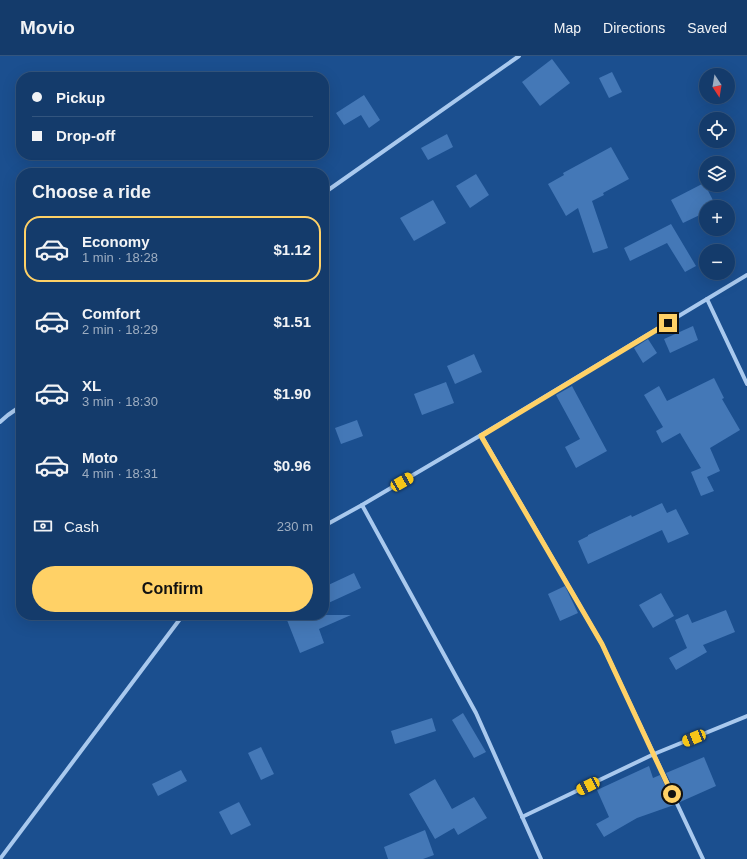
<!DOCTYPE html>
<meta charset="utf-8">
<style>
:root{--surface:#143b6b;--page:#214673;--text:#f1f3f6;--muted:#9dadc1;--line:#33557e;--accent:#ffd166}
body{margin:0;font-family:Helvetica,sans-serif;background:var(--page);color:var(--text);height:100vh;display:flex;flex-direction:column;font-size:15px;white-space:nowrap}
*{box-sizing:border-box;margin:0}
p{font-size:13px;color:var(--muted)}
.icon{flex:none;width:22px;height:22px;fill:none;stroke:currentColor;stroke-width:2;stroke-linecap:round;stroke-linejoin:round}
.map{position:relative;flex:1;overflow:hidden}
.details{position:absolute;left:16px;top:112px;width:313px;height:452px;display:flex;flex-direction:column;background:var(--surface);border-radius:16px;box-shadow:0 4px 16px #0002,0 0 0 1px var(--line)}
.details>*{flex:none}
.banner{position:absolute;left:16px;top:16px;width:313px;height:88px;border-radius:16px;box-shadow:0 4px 16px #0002,0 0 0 1px var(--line);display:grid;align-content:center;height:88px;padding:0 16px;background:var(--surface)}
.needle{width:26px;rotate:168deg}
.buttons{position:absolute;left:699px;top:12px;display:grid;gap:8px}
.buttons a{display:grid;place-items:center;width:36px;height:36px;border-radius:50%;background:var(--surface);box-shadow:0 4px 16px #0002,0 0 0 1px var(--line);font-size:20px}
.end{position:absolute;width:18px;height:18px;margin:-9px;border:5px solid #ffd166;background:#111;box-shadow:0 0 0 2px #111}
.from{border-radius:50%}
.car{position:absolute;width:12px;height:24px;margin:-12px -6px;border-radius:5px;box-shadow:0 0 3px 1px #0007;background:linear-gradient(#f5c518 24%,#345 0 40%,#f5c518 0 76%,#345 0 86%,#f5c518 0)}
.banner b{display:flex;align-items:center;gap:14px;height:38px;font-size:15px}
.banner b+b{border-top:1px solid var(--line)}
.banner i{width:10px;height:10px;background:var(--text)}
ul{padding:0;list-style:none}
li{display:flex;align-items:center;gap:12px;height:66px;margin:0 8px 6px;padding:0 8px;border:2px solid transparent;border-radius:16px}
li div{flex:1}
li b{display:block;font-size:15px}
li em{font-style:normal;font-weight:600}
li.active{border-color:var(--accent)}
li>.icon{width:36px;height:36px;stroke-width:1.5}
h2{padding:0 16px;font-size:18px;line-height:48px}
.pay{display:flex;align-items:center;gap:10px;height:44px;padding:0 16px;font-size:15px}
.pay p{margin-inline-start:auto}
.primary-button{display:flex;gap:8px;margin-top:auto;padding:8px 16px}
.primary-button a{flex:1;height:46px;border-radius:24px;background:var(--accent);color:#111;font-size:16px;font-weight:600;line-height:46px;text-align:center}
header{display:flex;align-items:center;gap:24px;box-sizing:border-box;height:56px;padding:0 20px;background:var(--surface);border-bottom:1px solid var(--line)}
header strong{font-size:19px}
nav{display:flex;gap:22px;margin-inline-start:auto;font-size:14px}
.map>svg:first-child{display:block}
</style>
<header>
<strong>Movio</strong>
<nav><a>Map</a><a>Directions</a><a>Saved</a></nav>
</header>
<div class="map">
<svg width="747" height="803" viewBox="0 0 747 803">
<rect width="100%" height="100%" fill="#1b4f8f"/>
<g fill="#4478b7">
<polygon points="552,3 570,27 540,50 522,26"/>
<polygon points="612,16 622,36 609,42 599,22"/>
<polygon points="364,39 380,64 369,72 361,59 344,69 336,57"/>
<polygon points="447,78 453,91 428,104 421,92"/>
<polygon points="611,91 629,123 603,137 604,139 592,145 608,192 593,197 578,152 566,160 548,128 564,119 563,117"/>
<polygon points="476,118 489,139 470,152 456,130"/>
<polygon points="704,127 716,150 706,151 706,156 683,167 671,144"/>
<polygon points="433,144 446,167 414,185 400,162"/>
<polygon points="671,168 696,210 685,216 667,187 630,205 624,192"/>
<polygon points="693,270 698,284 670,297 664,283"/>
<polygon points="648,283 657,297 643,307 634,292"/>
<polygon points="474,298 482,316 455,328 447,310"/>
<polygon points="714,322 724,342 722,343 740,374 710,392 720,415 707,421 714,435 701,440 691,416 701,412 680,377 662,387 656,375 663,371 644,339 659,330 667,345"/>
<polygon points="446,326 454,347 422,359 414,338"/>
<polygon points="572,330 607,395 576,412 565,391 580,383 556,339"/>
<polygon points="357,364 363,380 341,388 335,372"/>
<polygon points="662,447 667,457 676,453 689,478 668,487 662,474 588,508 578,485 588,480 588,479 631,459 632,461"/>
<polygon points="354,517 361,532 324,549 324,531"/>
<polygon points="565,530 578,557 560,565 548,538"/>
<polygon points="661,537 674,560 653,572 639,549"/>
<polygon points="726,554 735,576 703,589 707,596 676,614 669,602 687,592 675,564 688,558 692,567"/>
<polygon points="285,559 351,559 319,573 324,587 300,597"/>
<polygon points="463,657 486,696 474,702 452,664"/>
<polygon points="432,662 436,675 395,688 391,675"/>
<polygon points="261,691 274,718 261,724 248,697"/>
<polygon points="704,701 716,730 680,746 666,717"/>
<polygon points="649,710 653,722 660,719 674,749 637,762 604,781 596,768 609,761 597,734"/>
<polygon points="181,714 187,725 158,740 152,728"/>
<polygon points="435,723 452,753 474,741 487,762 458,779 454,772 435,783 409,738"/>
<polygon points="239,746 251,769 231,779 219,756"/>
<polygon points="425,774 434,799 423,803 388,803 384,791"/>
</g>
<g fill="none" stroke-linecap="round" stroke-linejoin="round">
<g stroke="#a9c9ee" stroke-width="4">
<polyline points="324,137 519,0"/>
<polyline points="707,243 747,219"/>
<polyline points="0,366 8,359 21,350"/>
<polyline points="481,379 602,588 703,803"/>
<polyline points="362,449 481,379 707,243 747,328"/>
<polyline points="324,470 362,449 476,657 541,803"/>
<polyline points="522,761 654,698 747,660"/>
<polyline points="0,803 183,559"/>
</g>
</g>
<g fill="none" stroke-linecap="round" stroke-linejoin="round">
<polyline stroke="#ffd166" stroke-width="5" points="668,267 481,380 602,588 672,738"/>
</g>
</svg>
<div class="buttons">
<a><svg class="needle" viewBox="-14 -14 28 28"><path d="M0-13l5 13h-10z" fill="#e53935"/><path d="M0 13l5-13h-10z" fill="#9dadc1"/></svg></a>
<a><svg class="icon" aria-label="locate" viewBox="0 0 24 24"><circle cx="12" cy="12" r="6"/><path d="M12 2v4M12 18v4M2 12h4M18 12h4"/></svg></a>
<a><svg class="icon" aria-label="layers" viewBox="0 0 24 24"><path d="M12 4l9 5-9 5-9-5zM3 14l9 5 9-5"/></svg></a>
<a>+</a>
<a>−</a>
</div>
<i class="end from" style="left:672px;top:738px"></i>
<i class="end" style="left:668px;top:267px"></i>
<i class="car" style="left:402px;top:426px;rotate:60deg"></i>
<i class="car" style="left:694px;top:682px;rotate:248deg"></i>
<i class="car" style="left:588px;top:730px;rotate:244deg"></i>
<div class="banner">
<b><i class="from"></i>Pickup</b>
<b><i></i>Drop-off</b>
</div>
<section class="details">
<h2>Choose a ride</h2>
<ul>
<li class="active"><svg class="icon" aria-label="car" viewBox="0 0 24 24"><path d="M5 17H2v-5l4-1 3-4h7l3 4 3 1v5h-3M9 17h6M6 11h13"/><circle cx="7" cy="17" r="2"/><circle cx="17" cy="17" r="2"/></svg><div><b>Economy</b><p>1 min · 18:28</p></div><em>$1.12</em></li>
<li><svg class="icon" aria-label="car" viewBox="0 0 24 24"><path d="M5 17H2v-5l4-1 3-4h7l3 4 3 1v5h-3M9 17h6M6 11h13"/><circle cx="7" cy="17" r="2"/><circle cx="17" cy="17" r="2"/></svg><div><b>Comfort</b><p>2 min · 18:29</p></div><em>$1.51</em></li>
<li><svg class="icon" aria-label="car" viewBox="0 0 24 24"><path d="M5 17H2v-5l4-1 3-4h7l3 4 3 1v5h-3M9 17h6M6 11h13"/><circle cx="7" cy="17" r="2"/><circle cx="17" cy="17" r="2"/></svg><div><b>XL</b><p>3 min · 18:30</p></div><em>$1.90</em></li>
<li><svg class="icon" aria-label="car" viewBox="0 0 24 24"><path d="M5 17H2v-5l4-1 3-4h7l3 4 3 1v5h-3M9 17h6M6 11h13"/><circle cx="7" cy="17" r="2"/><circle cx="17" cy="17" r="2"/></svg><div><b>Moto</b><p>4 min · 18:31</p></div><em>$0.96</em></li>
</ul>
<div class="pay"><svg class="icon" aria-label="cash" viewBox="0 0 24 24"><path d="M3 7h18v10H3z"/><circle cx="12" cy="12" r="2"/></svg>Cash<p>230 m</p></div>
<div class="primary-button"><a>Confirm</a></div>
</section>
</div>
